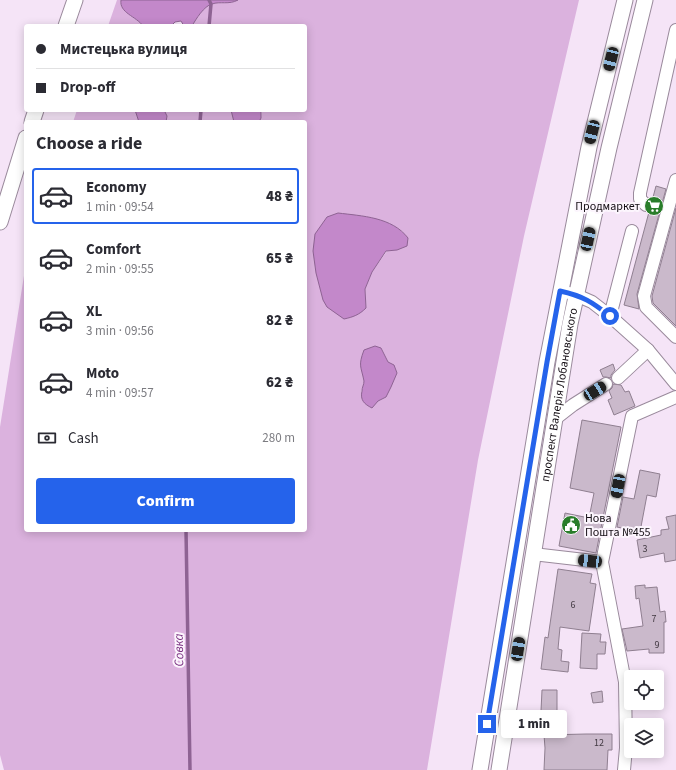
<!DOCTYPE html>
<meta charset="utf-8">
<style>
:root{--surface:#fff;--page:#f2f2f3;--text:#2b2b33;--muted:#7c7c81;--line:#e1e1e2;--accent:#2563eb}
body{margin:0;font-family:"Source Sans 3",sans-serif;background:var(--page);color:var(--text);height:100vh;display:flex;flex-direction:column;font-size:15px;white-space:nowrap}
*{box-sizing:border-box;margin:0}
p{font-size:13px;color:var(--muted)}
.icon{flex:none;width:22px;height:22px;fill:none;stroke:currentColor;stroke-width:2;stroke-linecap:round;stroke-linejoin:round}
.map{position:relative;flex:1;overflow:hidden}
.side{position:absolute;left:24px;top:120px;width:283px;height:412px;display:flex;flex-direction:column;background:var(--surface);border-radius:4px;box-shadow:0 2px 10px #0003}
.side>*{flex:none}
.banner{position:absolute;left:24px;top:24px;width:283px;height:88px;border-radius:4px;box-shadow:0 2px 10px #0003;display:grid;align-content:center;height:88px;padding:0 12px;background:var(--surface)}
.tools{position:absolute;left:624px;top:670px;display:grid;gap:8px}
.tools a{display:grid;place-items:center;width:40px;height:40px;border-radius:4px;background:var(--surface);box-shadow:0 2px 10px #0003;font-size:20px}
.end{position:absolute;width:18px;height:18px;margin:-9px;border:5px solid #2563eb;background:#fff;box-shadow:0 0 0 2px #fff}
.from{border-radius:50%}
.bubble{position:absolute;height:28px;border-radius:4px;background:var(--surface);box-shadow:0 2px 10px #0003;font-size:13px;font-weight:800;line-height:28px;text-align:center}
.car{position:absolute;width:12px;height:24px;margin:-12px -6px;border-radius:5px;box-shadow:0 0 3px 1px #0007;background:linear-gradient(#222 24%,#8ab4d8 0 40%,#222 0 76%,#8ab4d8 0 86%,#222 0)}
.banner b{display:flex;align-items:center;gap:14px;height:38px;font-size:15px}
.banner b+b{border-top:1px solid var(--line)}
.banner i{width:10px;height:10px;background:var(--text)}
ul{padding:0;list-style:none}
li{display:flex;align-items:center;gap:12px;height:56px;margin:0 8px 6px;padding:0 4px;border:2px solid transparent;border-radius:4px}
li div{flex:1}
li b{display:block;font-size:15px}
li em{font-style:normal;font-weight:800}
li.selected{border-color:var(--accent)}
li>.icon{width:36px;height:36px;stroke-width:1.5}
h2{padding:0 12px;font-size:18px;line-height:48px}
.pay{display:flex;align-items:center;gap:10px;height:44px;padding:0 12px;font-size:15px}
.pay p{margin-inline-start:auto}
.cta{display:flex;gap:8px;margin-top:auto;padding:8px 12px}
.cta a{flex:1;height:46px;border-radius:4px;background:var(--accent);color:#fff;font-size:16px;font-weight:800;line-height:46px;text-align:center}
.map>svg:first-child{display:block}
</style>
<div class="map">
<svg width="676" height="770" viewBox="0 0 676 770">
<rect width="100%" height="100%" fill="#f5e4f7"/>
<g fill="#dbb2de" fill-rule="evenodd">
<path d="M 117,0 L 121,0 C 119,13 136,16 143,26 L 108,26 Z"/>
<path d="M 238,0 L 579,0 L 524,236 L 478,460 L 427,770 L 4,770 L 0,755 L 0,427 L 26,263 L 26,530 L 169,530 L 179,531 L 180,530 L 305,530 L 305,122 L 259,122 L 261,118 L 262,110 L 305,110 L 305,26 L 192,26 C 196,19 204,6 212,4 C 220,1 229,5 238,0 ZM 386,223 L 403,232 L 397,250 L 387,251 L 372,272 L 365,289 L 366,298 L 323,300 ZM 381,348 L 388,362 L 386,397 L 378,401 L 361,392 Z"/>
<polygon points="77,110 135,110 139,122 73,122"/>
<polygon points="164,110 231,110 234,122 166,122 167,116"/>
</g>
<g fill="#c388ca" stroke="#8e6393">
<path d="M 121,0 L 238,0 C 229,5 220,1 212,4 C 204,6 196,19 192,26 L 184,26 L 181,21 L 175,22 L 171,26 L 143,26 C 136,16 119,13 121,0 Z"/>
<polygon points="135,110 164,110 167,116 166,122 139,122"/>
<polygon points="231,110 261,110 261,118 259,122 234,122"/>
<path d="M 338,213 C 362,216 392,217 408,238 L 407,246 L 397,250 L 386,251 L 372,272 L 365,289 L 366,308 C 359,315 353,317 344,319 L 327,307 L 323,300 L 316,273 L 313,251 L 315,234 L 327,217 Z"/>
<path d="M 375,346 L 381,348 L 388,362 L 394,365 L 397,373 L 391,387 L 386,397 L 378,401 L 372,408 C 364,404 360,400 362,391 C 362,387 364,385 364,381 C 361,366 358,366 364,350 Z"/>
</g>
<g fill="none" stroke-linecap="round" stroke-linejoin="round">
<g stroke="#8e6393" stroke-width="3.5">
<polyline points="209,0 211,4 209,26"/>
<polyline points="200,122 201,110"/>
<polyline points="186,530 190,770"/>
</g>
</g>
<g fill="#cab9cb" stroke="#8f7f90">
<polygon points="656,186 666,189 637,294 639,309 624,305 649,212 653,207 652,201"/>
<polygon points="676,208 676,326 653,303 652,296"/>
<polygon points="613,364 615,370 611,375 611,378 606,377 603,377 600,370"/>
<polygon points="613,384 621,385 625,392 629,391 635,406 614,415 608,400 612,398 609,391 612,388"/>
<polygon points="582,420 621,427 596,553 559,546 565,513 589,518 594,493 570,488"/>
<polygon points="640,470 660,474 656,497 647,495 640,532 617,527 623,497 634,499"/>
<polygon points="676,515 676,560 665,562 664,553 640,558 637,540 661,535 661,530 669,529 666,517"/>
<polygon points="558,569 592,574 590,583 596,584 589,631 560,627 558,649 562,650 561,661 569,662 568,672 541,669 545,637 548,638"/>
<polygon points="645,585 645,588 657,587 660,612 665,611 666,622 664,622 664,653 649,653 649,649 627,651 622,629 643,626 639,598 636,599 635,586"/>
<polygon points="582,633 601,634 600,642 606,642 605,654 597,654 597,669 580,668"/>
<polygon points="542,690 557,690 557,712 541,711"/>
<polygon points="602,691 603,702 593,703 591,693"/>
<polygon points="586,734 612,734 612,750 608,750 607,770 544,770 545,748 544,735"/>
</g>
<g fill="none" stroke-linecap="round" stroke-linejoin="round">
<g stroke="#9a8a9c" stroke-width="14">
<g id="minor">
<polyline points="676,180 644,296 646,307 676,337"/>
<polyline points="646,205 640,199 640,193 676,30"/>
<polyline points="569,293 576,295 592,302 610,316 648,350 676,384"/>
<polyline points="610,316 632,231"/>
<polyline points="618,378 648,350"/>
<polyline points="555,419 573,405 606,384"/>
<polyline points="533,554 602,562"/>
<polyline points="624,770 626,748 625,682 602,562 632,416 676,397"/>
</g>
</g>
<g stroke="#9a8a9c" stroke-width="17">
<g id="major">
<polyline points="66,26 75,0"/>
<polyline points="32,122 36,110"/>
<polyline points="0,222 26,138"/>
<polyline points="480,770 547,362 589,147 625,0"/>
<path id="s1" d="M 499,770 L 570,324 L 609,148 L 645,0"/>
</g>
</g>
<use href="#minor" stroke="#fff" stroke-width="12"/>
<use href="#major" stroke="#fff" stroke-width="15"/>
</g>
<g fill="none" stroke-linecap="round" stroke-linejoin="round">
<path stroke="#2563eb" stroke-width="5" d="M 487,724 L 547,362 L 560,291 C 583,296 592,302 610,316"/>
</g>
<defs>
<g id="supermarket-disc" transform="scale(1)"><circle r="9.5" fill="#297d2a" stroke="#fcf5fd"/><path d="M-6-5.5h2.5l.6 2H6L4.5 2H-2.5L-4.4-4H-6ZM-1.5 3.2a1.3 1.3 0 1 0 .1 0ZM3 3.2a1.3 1.3 0 1 0 .1 0Z" fill="#fff"/></g>
<g id="civic-disc" transform="scale(1)"><circle r="9.5" fill="#297d2a" stroke="#fcf5fd"/><path d="M-.6-6.5H3V-4.5H.6V-3L4-1V1h2V6H-6V1h2V-1L-.6-3ZM-1.2 2.5V6h2.4V2.5Z" fill="#fff"/></g>
</defs>
<g fill-rule="evenodd">
<use href="#supermarket-disc" x="654" y="206"/>
<use href="#civic-disc" x="571" y="525"/>
</g>
<g text-anchor="middle" stroke-width="4" stroke-linejoin="round" paint-order="stroke">
<g font-size="10" fill="#423942">
<text x="645" y="552">3</text>
<text x="573" y="608">6</text>
<text x="654" y="622">7</text>
<text x="657" y="648">9</text>
<text x="599" y="746">12</text>
</g>
<g font-size="12" fill="#140e14" stroke="#fcf5fd" text-anchor="end">
<text x="640" y="210">Продмаркет</text>
<text x="585" y="522" text-anchor="start">Нова<tspan x="585" dy="14">Пошта №455</tspan></text>
</g>
<g font-size="12" fill="#140e14" stroke="#fcf5fd">
<text dy="4" stroke="none"><textPath href="#s1" startOffset="380">проспект Валерія Лобановського</textPath></text>
</g>
<g font-size="13" font-style="italic" fill="#7a3282" stroke="#fcf5fd">
<text transform="translate(178 650) rotate(-91)" y="5">Совка</text>
</g>
</g>
</svg>
<div class="tools">
<a><svg class="icon" aria-label="locate" viewBox="0 0 24 24"><circle cx="12" cy="12" r="6"/><path d="M12 2v4M12 18v4M2 12h4M18 12h4"/></svg></a>
<a><svg class="icon" aria-label="layers" viewBox="0 0 24 24"><path d="M12 4l9 5-9 5-9-5zM3 14l9 5 9-5"/></svg></a>
</div>
<i class="end from" style="left:610px;top:316px"></i>
<i class="end" style="left:487px;top:724px"></i>
<div class="bubble" style="left:501px;top:710px;width:66px">1 min</div>
<i class="car" style="left:611px;top:59px;rotate:194deg"></i>
<i class="car" style="left:592px;top:132px;rotate:194deg"></i>
<i class="car" style="left:588px;top:239px;rotate:12deg"></i>
<i class="car" style="left:595px;top:391px;rotate:58deg"></i>
<i class="car" style="left:618px;top:486px;rotate:191deg"></i>
<i class="car" style="left:590px;top:561px;rotate:276deg"></i>
<i class="car" style="left:518px;top:649px;rotate:9deg"></i>
<div class="banner">
<b><i class="from"></i>Мистецька вулиця</b>
<b><i></i>Drop-off</b>
</div>
<section class="side">
<h2>Choose a ride</h2>
<ul>
<li class="selected"><svg class="icon" aria-label="car" viewBox="0 0 24 24"><path d="M5 17H2v-5l4-1 3-4h7l3 4 3 1v5h-3M9 17h6M6 11h13"/><circle cx="7" cy="17" r="2"/><circle cx="17" cy="17" r="2"/></svg><div><b>Economy</b><p>1 min · 09:54</p></div><em>48 ₴</em></li>
<li><svg class="icon" aria-label="car" viewBox="0 0 24 24"><path d="M5 17H2v-5l4-1 3-4h7l3 4 3 1v5h-3M9 17h6M6 11h13"/><circle cx="7" cy="17" r="2"/><circle cx="17" cy="17" r="2"/></svg><div><b>Comfort</b><p>2 min · 09:55</p></div><em>65 ₴</em></li>
<li><svg class="icon" aria-label="car" viewBox="0 0 24 24"><path d="M5 17H2v-5l4-1 3-4h7l3 4 3 1v5h-3M9 17h6M6 11h13"/><circle cx="7" cy="17" r="2"/><circle cx="17" cy="17" r="2"/></svg><div><b>XL</b><p>3 min · 09:56</p></div><em>82 ₴</em></li>
<li><svg class="icon" aria-label="car" viewBox="0 0 24 24"><path d="M5 17H2v-5l4-1 3-4h7l3 4 3 1v5h-3M9 17h6M6 11h13"/><circle cx="7" cy="17" r="2"/><circle cx="17" cy="17" r="2"/></svg><div><b>Moto</b><p>4 min · 09:57</p></div><em>62 ₴</em></li>
</ul>
<div class="pay"><svg class="icon" aria-label="cash" viewBox="0 0 24 24"><path d="M3 7h18v10H3z"/><circle cx="12" cy="12" r="2"/></svg>Cash<p>280 m</p></div>
<div class="cta"><a>Confirm</a></div>
</section>
</div>
